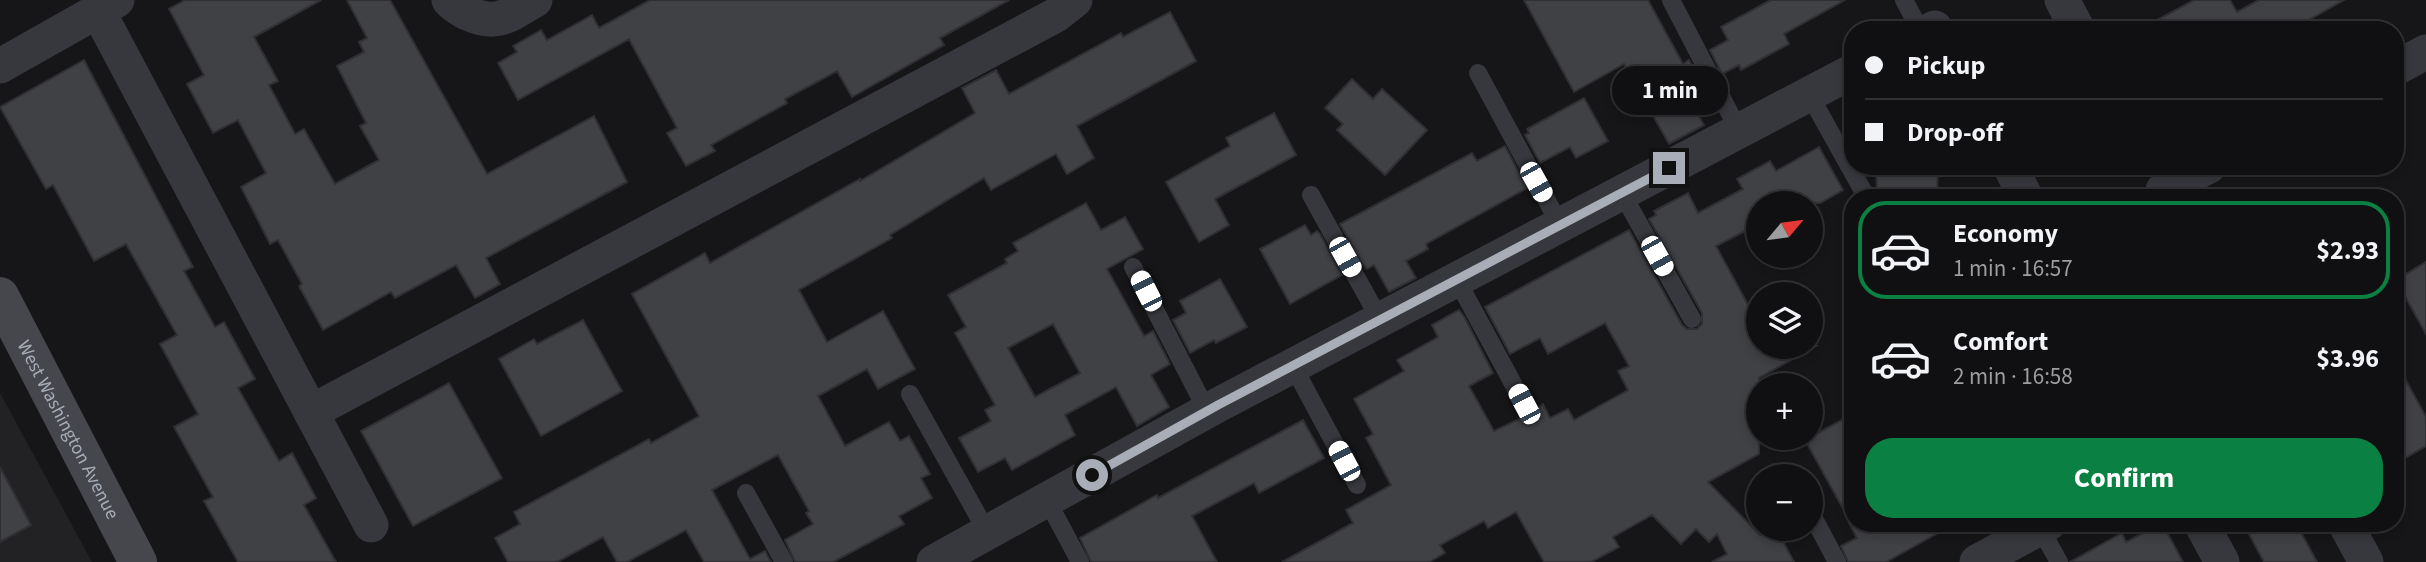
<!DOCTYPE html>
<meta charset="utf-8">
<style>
:root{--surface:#101012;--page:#19191b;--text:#f1f3f6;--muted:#9c9d9f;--line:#303032;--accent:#0b8043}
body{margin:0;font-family:"Source Sans 3",sans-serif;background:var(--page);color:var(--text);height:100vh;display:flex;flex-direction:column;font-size:26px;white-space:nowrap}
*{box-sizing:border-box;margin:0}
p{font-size:23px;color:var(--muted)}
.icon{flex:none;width:38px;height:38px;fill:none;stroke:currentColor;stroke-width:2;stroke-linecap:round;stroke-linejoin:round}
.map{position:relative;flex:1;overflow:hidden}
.details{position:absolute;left:1844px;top:189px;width:560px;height:343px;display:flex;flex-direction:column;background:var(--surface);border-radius:28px;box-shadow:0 4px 10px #0003,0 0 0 2px var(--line)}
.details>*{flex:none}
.guide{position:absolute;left:1844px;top:21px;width:560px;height:154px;border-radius:28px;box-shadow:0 4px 10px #0003,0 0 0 2px var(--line);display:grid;align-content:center;height:154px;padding:0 21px;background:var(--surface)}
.needle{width:46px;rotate:61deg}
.tools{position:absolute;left:1746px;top:191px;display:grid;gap:14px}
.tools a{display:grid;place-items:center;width:77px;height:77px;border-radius:50%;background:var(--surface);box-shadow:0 4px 10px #0003,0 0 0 2px var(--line);font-size:35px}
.end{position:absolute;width:32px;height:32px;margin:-16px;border:9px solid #a8adb8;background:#111;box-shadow:0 0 0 4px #111}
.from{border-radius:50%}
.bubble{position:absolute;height:49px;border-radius:24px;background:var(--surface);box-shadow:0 4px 10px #0003,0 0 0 2px var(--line);font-size:23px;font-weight:700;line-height:49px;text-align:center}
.car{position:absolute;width:21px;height:42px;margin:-21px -10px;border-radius:9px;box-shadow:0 0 5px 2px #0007;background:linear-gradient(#fff 24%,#345 0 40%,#fff 0 76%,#345 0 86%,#fff 0)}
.guide b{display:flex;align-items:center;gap:24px;height:66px;font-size:26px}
.guide b+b{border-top:2px solid var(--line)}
.guide i{width:18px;height:18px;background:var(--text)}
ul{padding:12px 0 0;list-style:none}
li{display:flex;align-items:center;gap:21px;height:98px;margin:0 14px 10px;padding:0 7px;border:4px solid transparent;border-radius:28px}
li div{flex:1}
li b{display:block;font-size:26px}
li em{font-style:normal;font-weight:700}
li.active{border-color:var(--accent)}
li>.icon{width:63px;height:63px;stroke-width:1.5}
.cta{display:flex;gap:14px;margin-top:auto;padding:14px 21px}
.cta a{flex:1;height:80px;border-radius:28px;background:var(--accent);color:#fff;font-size:28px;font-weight:700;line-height:80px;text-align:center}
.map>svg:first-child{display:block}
</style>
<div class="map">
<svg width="2426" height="562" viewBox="0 0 2426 562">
<rect width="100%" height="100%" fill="#161618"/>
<polygon fill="#222225" points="0,393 92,562 0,562"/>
<g fill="#404145" stroke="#303034" stroke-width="2" fill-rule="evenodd">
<polygon points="185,0 321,0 254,37 278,81 269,85 295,134 304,129 335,184 379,160 360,126 366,123 337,66 364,52 359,42 367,38 347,0 390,0 487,174 594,116 627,182 486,258 500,284 475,298 456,265 395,298 391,292 323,330 299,286 302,284 278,240 270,244 241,187 266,173 238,120 213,133 187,84 204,75 169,9"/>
<polygon points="650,0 1009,0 940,38 944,45 852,97 837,71 785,99 787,103 711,145 715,151 686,166 667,133 677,128 629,39 518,100 498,63 517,52 513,46 541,30 547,40 592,15 599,28"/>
<polygon points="1524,0 1648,0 1683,64 1689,60 1703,86 1686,94 1704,125 1669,144 1624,64 1574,92"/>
<polygon points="1771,0 1845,0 1784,34 1789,44 1741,70 1739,65 1722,74 1710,50 1728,40 1721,27"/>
<polygon points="2194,0 2230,0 2237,12 2259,0 2344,0 2291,30 2139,30"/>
<polygon points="1170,12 1196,61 1077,126 1094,158 1067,174 1056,154 991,190 984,178 890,235 892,238 799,290 827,342 883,311 915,369 878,389 867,369 818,396 845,446 889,422 900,441 909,436 930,474 921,478 932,498 899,516 904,524 833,562 795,562 785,540 813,524 806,513 809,511 778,455 712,490 750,559 765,551 771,562 704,562 686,530 627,562 617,562 603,537 557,562 508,562 495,538 520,524 514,512 649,439 651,443 699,416 632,294 705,253 710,263 860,179 860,181 975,113 962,88 996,70 1009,94 1121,33 1123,37"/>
<polygon points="84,60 193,267 184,271 215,327 224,322 255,379 238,388 279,461 292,453 316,498 304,505 336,562 238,562 204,501 213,497 174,427 198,414 160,344 177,335 126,244 94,261 53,185 46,189 0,107"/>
<polygon points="1352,79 1373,99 1382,89 1427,130 1385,175 1337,130 1343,124 1325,108"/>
<polygon points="1584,98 1608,141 1576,158 1570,147 1540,163 1525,135 1529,133 1527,129"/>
<polygon points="1274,113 1296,155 1215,199 1229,225 1199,242 1166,182 1230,146 1226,138"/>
<polygon points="1505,146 1527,188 1426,244 1428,249 1406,261 1416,278 1389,292 1374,265 1367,269 1362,264 1340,224 1472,153 1477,161"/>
<polygon points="1819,147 1843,190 1820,203 1759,203 1759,224 1716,246 1759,325 1759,346 1816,346 1759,378 1759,454 1708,482 1760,535 1776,528 1794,562 1712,562 1727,554 1717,534 1709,542 1696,529 1681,544 1652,515 1613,537 1619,547 1591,562 1544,562 1516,512 1488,528 1484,521 1440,545 1445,553 1429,562 1282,562 1353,523 1346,510 1391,485 1366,438 1373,434 1354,399 1404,371 1397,360 1438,337 1432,325 1459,310 1465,318 1493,373 1469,386 1494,431 1530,414 1543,404 1550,418 1568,409 1574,420 1628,390 1618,371 1629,366 1605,323 1548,354 1540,338 1510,354 1485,307 1629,230 1682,325 1687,329 1697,329 1702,324 1702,313 1649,219 1656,215 1654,211 1688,193 1698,213 1743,189 1737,179 1770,161 1776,171"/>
<polygon points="1876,166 1938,166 1937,195 1877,192"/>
<path d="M 1086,203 L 1101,230 L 1125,217 L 1143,249 L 1107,269 L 1144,336 L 1153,331 L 1170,364 L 1151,375 L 1169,407 L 1137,426 L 1116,387 L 1065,415 L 1075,435 L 1012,470 L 1005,458 L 978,472 L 959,438 L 991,421 L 985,410 L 995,405 L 955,333 L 966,327 L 948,295 L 1007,263 L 1005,259 L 1018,251 L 1013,243 ZM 1053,324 L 1080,373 L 1035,397 L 1008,348 Z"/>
<polygon points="1305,225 1311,235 1317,231 1320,234 1342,275 1290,304 1260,249"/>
<polygon points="2426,262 2426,334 2396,280"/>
<polygon points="1220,279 1247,327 1216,343 1214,340 1190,353 1173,320 1186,313 1180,301"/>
<polygon points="583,320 622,391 541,436 499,359 534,339 537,344"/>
<polygon points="2396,362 2426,417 2426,446 2396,463"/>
<polygon points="449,383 502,478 413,526 361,431"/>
<polygon points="1853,414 1853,523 1956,523 1886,562 1848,562 1841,546 1857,538 1849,523 1851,523 1805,440"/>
<polygon points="1303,420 1324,458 1259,493 1254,483 1192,516 1217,562 1091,562 1080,538 1157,495 1158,498"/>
<polygon points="0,467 31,525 0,542"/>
<polygon points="2162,523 2183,562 2070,562 2122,533 2126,542"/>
<polygon points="2243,523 2296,523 2317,562 2264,562"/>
</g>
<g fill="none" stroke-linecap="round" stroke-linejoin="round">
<g stroke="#37383d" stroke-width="18">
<polyline points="1671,0 1739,131"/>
<polyline points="1904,0 1920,30"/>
<polyline points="1478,73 1560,225"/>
<polyline points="1809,94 1867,198"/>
<polyline points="1622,193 1692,319"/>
<polyline points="1311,195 1380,320"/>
<polyline points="1133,267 1207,411"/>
<polyline points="1457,280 1524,404"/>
<polyline points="1293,366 1357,485"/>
<polyline points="910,394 987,532"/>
<polyline points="746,493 784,562"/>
<polyline points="1047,500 1080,562"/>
<polyline points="1811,513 1837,562"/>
<polyline points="2040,528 2059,562"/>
</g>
<g stroke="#37383d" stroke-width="35">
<path d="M 449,0 C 454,6 460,9 467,13 C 497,27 509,15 535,0"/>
<polyline points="2062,0 2078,30"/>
<polyline points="98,11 371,525"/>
<polyline points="1931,30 1935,28 1936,30"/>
<polyline points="0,66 117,0"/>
<polyline points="2396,68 2426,52"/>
<polyline points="2010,166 2026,198"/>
<polyline points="2163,190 2209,166"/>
<polyline points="311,412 1056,15 1075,0"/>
<polyline points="2201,523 2222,562"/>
<polyline points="2345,523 2366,562"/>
<polyline points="934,562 1218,405 1853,71"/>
<polyline points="1977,562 2049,523"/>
</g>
<path stroke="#45474d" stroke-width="38" id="s1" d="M 0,296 L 138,562"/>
</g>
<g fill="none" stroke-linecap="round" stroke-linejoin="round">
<polyline stroke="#a8adb8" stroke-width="9" points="1092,475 1218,405 1669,168"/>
</g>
<g text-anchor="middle" stroke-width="6" stroke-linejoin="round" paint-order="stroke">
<g font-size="19" fill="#a8adb8" stroke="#111113">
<text dy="7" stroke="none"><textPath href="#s1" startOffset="150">West Washington Avenue</textPath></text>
</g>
</g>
</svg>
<div class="tools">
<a><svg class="needle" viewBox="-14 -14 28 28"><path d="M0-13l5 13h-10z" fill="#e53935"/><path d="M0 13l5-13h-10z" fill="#9c9d9f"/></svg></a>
<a><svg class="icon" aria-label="layers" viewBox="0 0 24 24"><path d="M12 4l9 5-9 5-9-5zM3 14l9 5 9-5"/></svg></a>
<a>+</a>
<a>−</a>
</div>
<i class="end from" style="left:1092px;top:475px"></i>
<i class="end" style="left:1669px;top:168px"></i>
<div class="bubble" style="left:1612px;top:66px;width:116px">1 min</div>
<i class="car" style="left:1536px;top:182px;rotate:151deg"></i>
<i class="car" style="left:1657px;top:256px;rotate:151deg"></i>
<i class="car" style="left:1345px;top:257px;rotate:151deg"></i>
<i class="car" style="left:1146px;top:291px;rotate:333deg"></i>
<i class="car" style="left:1524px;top:404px;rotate:332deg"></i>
<i class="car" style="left:1344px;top:461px;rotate:332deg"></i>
<div class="guide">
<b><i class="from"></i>Pickup</b>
<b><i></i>Drop-off</b>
</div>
<section class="details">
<ul>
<li class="active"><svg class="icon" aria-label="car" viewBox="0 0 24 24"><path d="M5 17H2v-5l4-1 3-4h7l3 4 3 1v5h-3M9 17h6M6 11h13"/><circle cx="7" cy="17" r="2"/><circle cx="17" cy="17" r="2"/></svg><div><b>Economy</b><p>1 min · 16:57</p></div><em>$2.93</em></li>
<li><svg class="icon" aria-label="car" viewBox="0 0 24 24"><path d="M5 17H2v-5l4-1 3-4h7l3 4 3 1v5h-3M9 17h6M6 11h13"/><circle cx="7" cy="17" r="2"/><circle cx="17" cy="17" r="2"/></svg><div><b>Comfort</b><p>2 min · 16:58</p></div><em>$3.96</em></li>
</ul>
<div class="cta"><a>Confirm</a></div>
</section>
</div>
